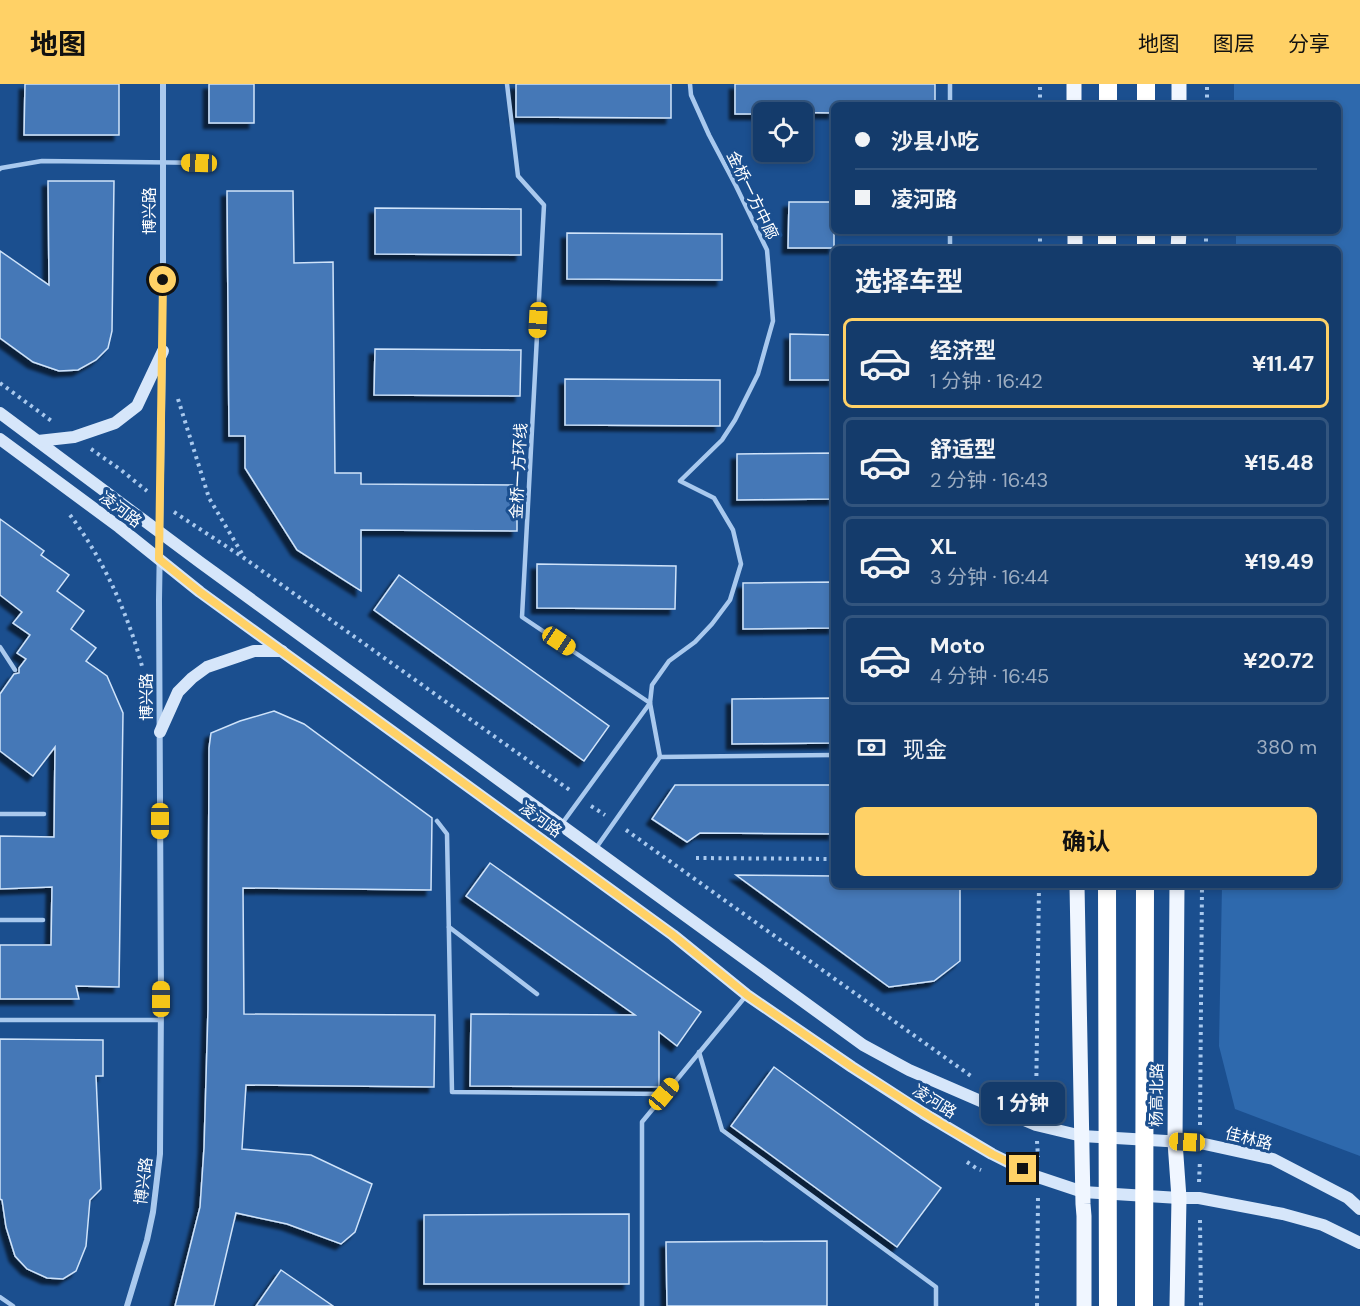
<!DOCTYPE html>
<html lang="zh">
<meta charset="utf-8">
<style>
:root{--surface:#143b6b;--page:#1d4271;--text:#f1f3f6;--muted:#9dadc1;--line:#33557e;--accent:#ffd166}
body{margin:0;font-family:"DM Sans","Noto Sans SC",sans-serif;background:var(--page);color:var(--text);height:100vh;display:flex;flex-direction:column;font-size:22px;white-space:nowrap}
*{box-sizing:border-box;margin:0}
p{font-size:20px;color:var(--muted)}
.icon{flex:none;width:33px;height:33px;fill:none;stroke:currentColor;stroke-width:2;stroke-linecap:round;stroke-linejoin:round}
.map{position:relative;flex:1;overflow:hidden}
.sheet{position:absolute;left:831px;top:162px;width:510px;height:642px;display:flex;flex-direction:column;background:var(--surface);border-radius:9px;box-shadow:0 3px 9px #0003,0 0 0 2px var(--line)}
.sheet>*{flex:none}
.guide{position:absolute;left:831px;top:18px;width:510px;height:132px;border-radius:9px;box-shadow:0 3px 9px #0003,0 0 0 2px var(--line);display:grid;align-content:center;height:132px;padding:0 24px;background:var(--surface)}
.controls{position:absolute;left:753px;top:18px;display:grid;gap:12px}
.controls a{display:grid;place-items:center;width:60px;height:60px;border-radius:9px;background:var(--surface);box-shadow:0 3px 9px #0003,0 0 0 2px var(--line);font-size:30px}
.end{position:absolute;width:27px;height:27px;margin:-14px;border:8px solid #ffd166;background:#111;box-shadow:0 0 0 3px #111}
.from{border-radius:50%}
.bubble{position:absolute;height:42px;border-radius:9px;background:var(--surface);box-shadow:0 3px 9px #0003,0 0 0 2px var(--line);font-size:20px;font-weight:700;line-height:42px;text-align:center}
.car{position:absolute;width:18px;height:36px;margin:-18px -9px;border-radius:8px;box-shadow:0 0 4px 2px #0007;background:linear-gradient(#f5c518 24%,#345 0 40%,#f5c518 0 76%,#345 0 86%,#f5c518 0)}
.guide b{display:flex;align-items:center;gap:21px;height:57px;font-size:22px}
.guide b+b{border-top:2px solid var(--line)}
.guide i{width:15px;height:15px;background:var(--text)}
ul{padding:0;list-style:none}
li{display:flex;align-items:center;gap:18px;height:90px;margin:0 12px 9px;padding:0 12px;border:3px solid var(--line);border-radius:9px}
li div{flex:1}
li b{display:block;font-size:22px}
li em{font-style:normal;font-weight:700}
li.active{border-color:var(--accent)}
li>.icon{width:54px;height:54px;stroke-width:1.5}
h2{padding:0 24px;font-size:27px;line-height:72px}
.pay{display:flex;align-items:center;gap:15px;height:66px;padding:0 24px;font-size:22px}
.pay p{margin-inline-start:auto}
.action{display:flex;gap:12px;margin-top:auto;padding:12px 24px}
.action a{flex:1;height:69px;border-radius:9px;background:var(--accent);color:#111;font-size:24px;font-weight:700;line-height:69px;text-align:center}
header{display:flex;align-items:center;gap:36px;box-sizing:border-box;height:84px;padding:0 30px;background:var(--accent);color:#111}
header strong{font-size:28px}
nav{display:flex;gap:33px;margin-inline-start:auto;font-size:21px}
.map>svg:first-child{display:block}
</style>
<header>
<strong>地图</strong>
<nav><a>地图</a><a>图层</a><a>分享</a></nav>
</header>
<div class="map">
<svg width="1360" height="1222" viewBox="0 0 1360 1222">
<defs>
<filter id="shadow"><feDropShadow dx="-5.5" dy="5.5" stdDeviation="1.5" flood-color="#0009"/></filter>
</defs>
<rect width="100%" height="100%" fill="#1b4f8f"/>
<polygon fill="#2e69ad" points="1234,0 1360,0 1360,1072 1235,1025 1219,962 1222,801 1338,801 1338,165 1236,165 1236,147 1338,147 1338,21 1234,21"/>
<g fill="#4478b7" stroke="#cfe3fa" stroke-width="1.5" filter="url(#shadow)">
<polygon points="25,0 119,0 119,51 24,51"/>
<rect x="209" y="0" width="45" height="39"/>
<polygon points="516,0 671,0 671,34 516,33"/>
<polygon points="735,0 935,0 935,21 834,21 834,29 764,28 764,30 735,30"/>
<polygon points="48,97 114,97 112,247 108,264 96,276 78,286 59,287 33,278 0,254 0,167 49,201"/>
<polygon points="227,107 293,107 294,179 333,178 335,389 361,389 361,400 517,401 517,447 361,446 361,507 297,466 245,384 245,352 229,352"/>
<polygon points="789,118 834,118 834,164 788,164"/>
<polygon points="375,124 521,125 521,171 375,170"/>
<polygon points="567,149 722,150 722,196 567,195"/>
<polygon points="790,250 834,251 834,296 790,296"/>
<polygon points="375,265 521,266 520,312 374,311"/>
<polygon points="565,295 720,296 720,342 565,341"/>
<polygon points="834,369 834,415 737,416 737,370"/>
<polygon points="0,435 44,467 41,471 69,491 57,507 84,527 71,545 96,564 86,577 107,592 123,629 119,903 76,902 79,915 0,915 0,861 51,861 52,803 0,805 0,752 54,753 55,663 33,692 0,667 0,610 14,590 19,589 19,584 26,575 17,569 30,551 13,539 22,528 0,511"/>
<polygon points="537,480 676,482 675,525 537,524"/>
<polygon points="399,491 609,642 584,677 374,526"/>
<polygon points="834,498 834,544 743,545 743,499"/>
<polygon points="834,614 834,659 732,660 732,615"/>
<polygon points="274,627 304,640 432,734 431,806 243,804 244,930 435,931 434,1003 246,1001 242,1065 311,1071 372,1100 355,1148 341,1160 287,1140 236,1129 214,1222 175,1222 200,1123 204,1064 208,925 209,664 211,649 240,637"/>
<polygon points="675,701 834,701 834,750 700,749 687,758 652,735"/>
<polygon points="490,779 701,928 677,962 659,948 659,1003 470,1002 471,930 635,931 466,812"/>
<polygon points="736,791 834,792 834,801 960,801 960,877 934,897 889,903"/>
<polygon points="0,955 103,956 103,992 96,992 101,1105 90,1116 86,1162 76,1187 63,1195 47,1194 27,1185 15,1172 6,1143 2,1116 0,1115"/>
<polygon points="774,983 941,1104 897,1163 731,1042"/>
<polygon points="629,1130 629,1200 424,1200 424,1131"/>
<polygon points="827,1157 827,1222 667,1222 666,1158"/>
<polygon points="281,1186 333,1222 256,1222"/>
</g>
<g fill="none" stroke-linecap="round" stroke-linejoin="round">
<g stroke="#a9c9ee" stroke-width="4" stroke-dasharray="3 4.5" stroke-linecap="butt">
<polyline points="1040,21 1040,0"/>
<polyline points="1207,21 1207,0"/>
<polyline points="1040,165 1040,147"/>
<polyline points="1206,165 1206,147"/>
<polyline points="0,299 53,338"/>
<polyline points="178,315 209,414 244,473"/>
<polyline points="91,365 121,386 147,407"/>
<polyline points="174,428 244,474 571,707"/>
<path d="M 70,431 C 104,476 129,532 143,586"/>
<polyline points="591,722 605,731"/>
<polyline points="626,746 971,992"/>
<polyline points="696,774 834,775"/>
<polyline points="1036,1022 1039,801"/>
<polyline points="1200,1041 1202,801"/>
<polyline points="1037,1057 1038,1073"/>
<polyline points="967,1078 976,1084 981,1086"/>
<polyline points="1199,1098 1200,1076"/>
<polyline points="1200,1136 1201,1222"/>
<polyline points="1037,1222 1038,1111"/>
</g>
<g stroke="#a9c9ee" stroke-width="4.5">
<polyline points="507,0 518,92 544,121 522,533 650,619 561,741"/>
<polyline points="950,21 950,0"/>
<polyline points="0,85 1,84 42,77 215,79"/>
<polyline points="950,165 950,147"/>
<polyline points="0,563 15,586"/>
<polyline points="660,673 650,619 652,601 669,577 695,558 712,540 730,516 741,480 733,446 714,414 680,397 722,356 735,336 758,290 773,237 767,166 736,102 709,51 691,11 690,0"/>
<polyline points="0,730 44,730"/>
<polyline points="437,737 447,750 452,1008 665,1010"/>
<polyline points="596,764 660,673 834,671"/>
<polyline points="0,836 43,836"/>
<polyline points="449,843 537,910"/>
<polyline points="0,936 161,936"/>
<polyline points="699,968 722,1046 936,1203 936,1222"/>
<polyline points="0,1213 13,1222"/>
<polyline points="642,1222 642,1038 745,913"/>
</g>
<polyline stroke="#a9c9ee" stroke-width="6" points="127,1222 147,1156 153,1128 160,1070 161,915 159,516 163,267 163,0"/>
<g stroke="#d6e6fa" stroke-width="12">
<polyline points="0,329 201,479 863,961 909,986 1036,1041 1082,1052 1200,1059 1273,1075 1348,1114 1360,1125"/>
<polyline points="0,355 119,443 200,508 673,851 747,911 852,983 923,1029 992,1070 1038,1093 1083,1108 1179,1114 1199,1114 1283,1130 1323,1141 1360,1159"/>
<polyline points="38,357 74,353 115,339 137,322 163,267"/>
<polyline points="160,648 178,608 192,594 207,583 254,567 282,567"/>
</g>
<g stroke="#f0f6ff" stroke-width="15">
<polyline points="1074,0 1074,21"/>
<polyline points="1179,21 1179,0"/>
<polyline points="1075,147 1075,165"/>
<polyline points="1178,165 1179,147"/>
<polyline points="1077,801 1083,1120 1084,1132 1084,1222"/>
<polyline points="1177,1222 1179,1114 1175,1058 1177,801"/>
</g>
<g stroke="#fff" stroke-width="18">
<polyline points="1108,21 1108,0"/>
<polyline points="1146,21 1146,0"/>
<polyline points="1107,165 1107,147"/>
<polyline points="1146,165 1146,147"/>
</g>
<g stroke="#fff" stroke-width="18">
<polyline points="1107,801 1108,1222"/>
<polyline points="1144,1222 1145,801"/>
</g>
</g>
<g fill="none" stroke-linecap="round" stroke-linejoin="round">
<polyline stroke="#ffd166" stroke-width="8" points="163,196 159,475 200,508 673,851 747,911 852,983 943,1041 992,1070 1023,1085"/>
</g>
<g text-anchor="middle" stroke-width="6" stroke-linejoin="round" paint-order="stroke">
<g font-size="16" fill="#fff" stroke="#1b4f8f">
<text transform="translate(753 111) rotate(64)" y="6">金桥一方中廊</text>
<text transform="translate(149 127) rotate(-90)" y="6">博兴路</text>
<text transform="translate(518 387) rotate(-87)" y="6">金桥一方环线</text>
<text transform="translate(121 425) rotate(37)" y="6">凌河路</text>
<text transform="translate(146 613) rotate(-90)" y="6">博兴路</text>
<text transform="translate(541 735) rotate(36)" y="6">凌河路</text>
<text transform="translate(1156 1011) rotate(-89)" y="6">杨高北路</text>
<text transform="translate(935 1017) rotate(32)" y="6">凌河路</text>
<text transform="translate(1249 1054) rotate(14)" y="6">佳林路</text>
<text transform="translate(143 1097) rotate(-83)" y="6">博兴路</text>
</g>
</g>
</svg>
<div class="controls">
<a><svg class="icon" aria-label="locate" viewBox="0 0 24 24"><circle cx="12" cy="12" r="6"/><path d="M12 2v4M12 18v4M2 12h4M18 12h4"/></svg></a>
</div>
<i class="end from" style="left:163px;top:196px"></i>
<i class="end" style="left:1023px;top:1085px"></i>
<div class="bubble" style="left:981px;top:998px;width:84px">1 分钟</div>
<i class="car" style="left:199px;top:79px;rotate:272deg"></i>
<i class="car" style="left:538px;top:236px;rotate:183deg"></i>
<i class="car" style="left:559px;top:557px;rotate:124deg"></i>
<i class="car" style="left:160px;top:737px;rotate:180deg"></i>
<i class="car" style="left:161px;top:915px;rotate:0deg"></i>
<i class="car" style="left:664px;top:1010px;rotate:40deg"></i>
<i class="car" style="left:1187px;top:1058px;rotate:273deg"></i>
<div class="guide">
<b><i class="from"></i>沙县小吃</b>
<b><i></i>凌河路</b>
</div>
<section class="sheet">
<h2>选择车型</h2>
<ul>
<li class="active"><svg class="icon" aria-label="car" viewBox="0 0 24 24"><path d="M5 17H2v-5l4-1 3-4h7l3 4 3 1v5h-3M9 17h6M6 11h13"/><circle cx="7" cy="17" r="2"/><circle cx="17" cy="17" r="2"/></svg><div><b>经济型</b><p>1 分钟 · 16:42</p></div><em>¥11.47</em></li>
<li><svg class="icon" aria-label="car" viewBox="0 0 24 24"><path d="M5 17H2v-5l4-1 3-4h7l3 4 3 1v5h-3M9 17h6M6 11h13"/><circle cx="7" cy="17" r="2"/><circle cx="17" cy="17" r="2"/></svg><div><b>舒适型</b><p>2 分钟 · 16:43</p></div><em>¥15.48</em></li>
<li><svg class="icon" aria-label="car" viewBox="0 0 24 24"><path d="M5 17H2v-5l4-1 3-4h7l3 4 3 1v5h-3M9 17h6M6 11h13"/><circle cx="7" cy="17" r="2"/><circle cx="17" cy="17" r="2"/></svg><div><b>XL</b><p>3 分钟 · 16:44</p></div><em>¥19.49</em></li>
<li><svg class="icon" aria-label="car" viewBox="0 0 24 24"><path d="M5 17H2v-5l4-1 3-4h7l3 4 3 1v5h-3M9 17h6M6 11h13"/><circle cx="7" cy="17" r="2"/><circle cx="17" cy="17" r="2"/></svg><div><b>Moto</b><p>4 分钟 · 16:45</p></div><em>¥20.72</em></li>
</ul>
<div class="pay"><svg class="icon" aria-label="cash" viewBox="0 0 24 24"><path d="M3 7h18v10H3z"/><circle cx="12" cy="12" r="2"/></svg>现金<p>380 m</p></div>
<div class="action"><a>确认</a></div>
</section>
</div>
